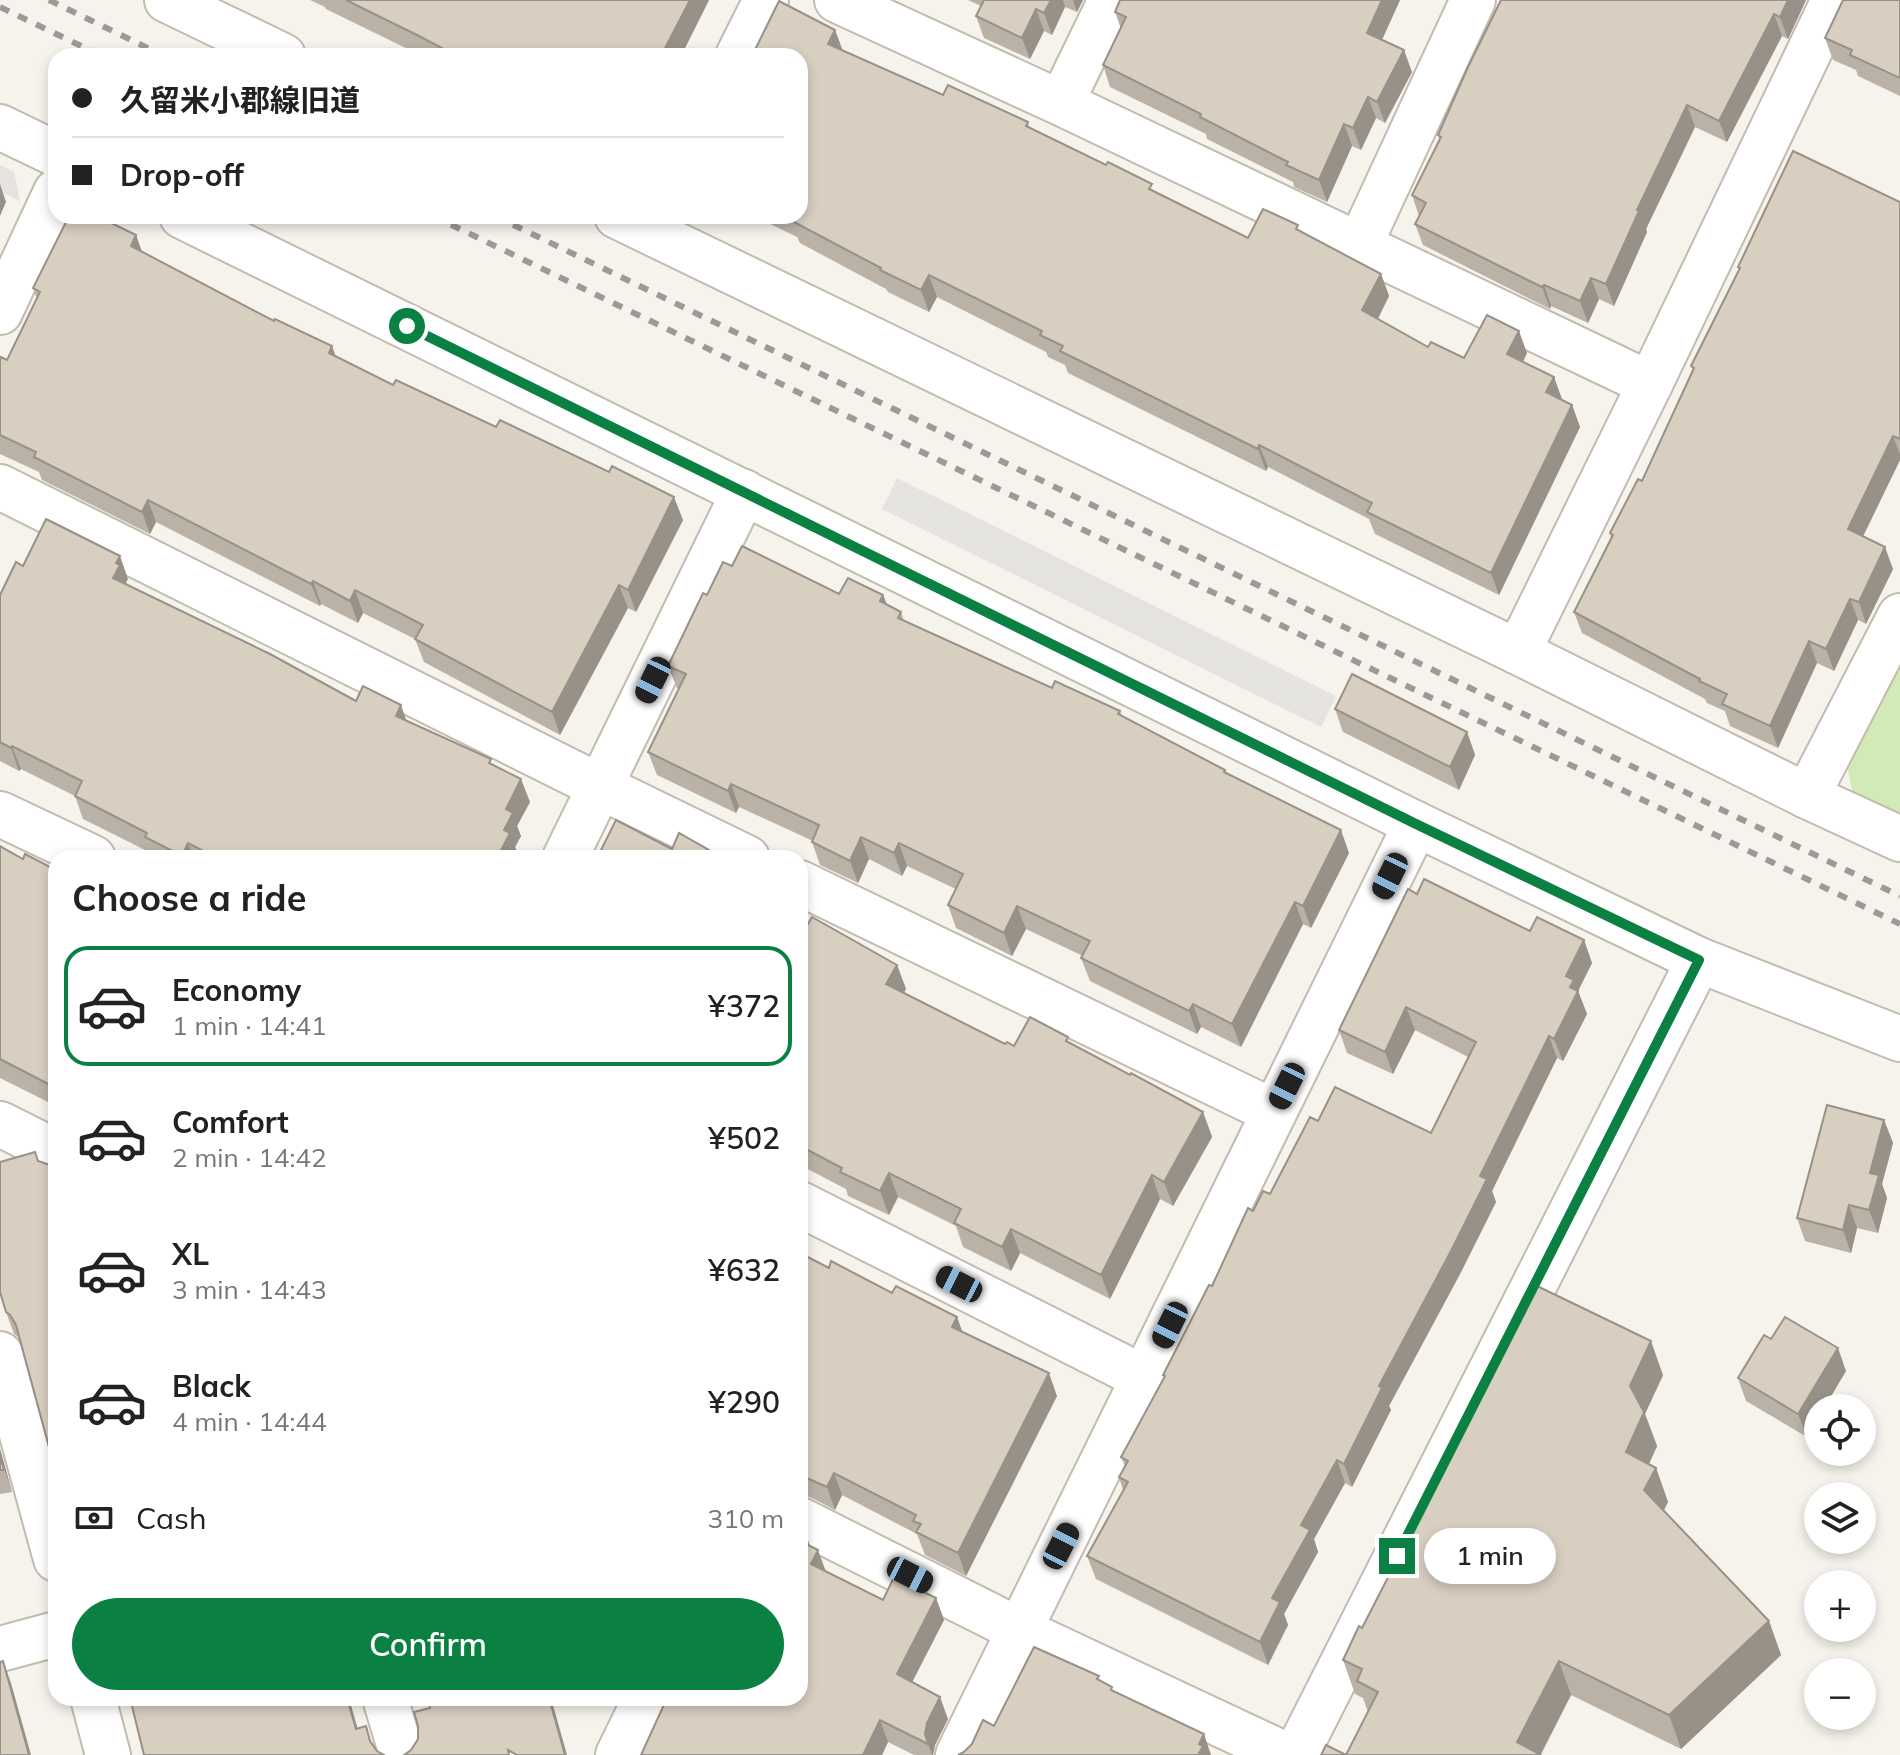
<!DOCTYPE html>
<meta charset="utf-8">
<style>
:root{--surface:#fff;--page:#f6f6f6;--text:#222;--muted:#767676;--line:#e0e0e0;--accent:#0b8043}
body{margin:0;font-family:Mulish,"Noto Sans JP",sans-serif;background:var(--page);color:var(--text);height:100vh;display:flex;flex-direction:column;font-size:30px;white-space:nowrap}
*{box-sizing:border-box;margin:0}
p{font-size:26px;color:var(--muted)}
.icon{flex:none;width:44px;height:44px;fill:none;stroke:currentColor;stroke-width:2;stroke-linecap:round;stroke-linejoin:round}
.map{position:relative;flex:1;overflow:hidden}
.drawer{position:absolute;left:48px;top:850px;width:760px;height:856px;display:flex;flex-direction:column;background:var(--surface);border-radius:24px;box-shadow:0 4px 12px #0003}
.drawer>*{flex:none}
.banner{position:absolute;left:48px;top:48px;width:760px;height:176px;border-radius:24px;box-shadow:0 4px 12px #0003;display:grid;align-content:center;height:176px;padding:0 24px;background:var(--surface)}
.fabs{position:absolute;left:1804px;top:1394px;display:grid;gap:16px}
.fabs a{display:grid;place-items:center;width:72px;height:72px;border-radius:50%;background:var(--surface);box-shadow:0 4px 12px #0003;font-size:40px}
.end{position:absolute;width:36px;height:36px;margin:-18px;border:10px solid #0b8043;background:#fff;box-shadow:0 0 0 4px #fff}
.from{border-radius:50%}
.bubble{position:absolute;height:56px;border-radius:28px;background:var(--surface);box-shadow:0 4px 12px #0003;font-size:26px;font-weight:600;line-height:56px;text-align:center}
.car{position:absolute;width:24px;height:48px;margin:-24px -12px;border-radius:10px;box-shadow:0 0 6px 2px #0007;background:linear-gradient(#222 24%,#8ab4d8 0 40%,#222 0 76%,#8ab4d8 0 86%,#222 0)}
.banner b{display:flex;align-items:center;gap:28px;height:76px;font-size:30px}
.banner b+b{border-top:2px solid var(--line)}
.banner i{width:20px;height:20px;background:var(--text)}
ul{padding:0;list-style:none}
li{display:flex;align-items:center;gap:24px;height:120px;margin:0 16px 12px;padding:0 8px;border:4px solid transparent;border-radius:24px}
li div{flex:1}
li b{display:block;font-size:30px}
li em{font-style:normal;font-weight:600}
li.active{border-color:var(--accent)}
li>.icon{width:72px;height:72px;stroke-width:1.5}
h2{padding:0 24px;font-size:36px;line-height:96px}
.pay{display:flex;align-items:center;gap:20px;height:88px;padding:0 24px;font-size:30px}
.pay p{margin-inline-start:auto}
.primary-button{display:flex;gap:16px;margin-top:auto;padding:16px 24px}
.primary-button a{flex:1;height:92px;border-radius:48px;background:var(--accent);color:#fff;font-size:32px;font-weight:600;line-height:92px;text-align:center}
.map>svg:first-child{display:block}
</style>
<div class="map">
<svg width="1900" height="1755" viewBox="0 0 1900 1755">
<rect width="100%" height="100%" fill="#f6f3ec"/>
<polygon fill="#d2eab5" points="1900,661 1900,818 1853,795 1848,770"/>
<g fill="#e5e3e0">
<polygon points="0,165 14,172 20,201 0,192"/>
<polygon points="897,478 1336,696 1321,727 882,509"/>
</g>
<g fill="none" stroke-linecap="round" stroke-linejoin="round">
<g stroke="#c2bbae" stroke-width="48">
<g id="minor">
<polyline points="167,0 283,56"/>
<polyline points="837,0 1061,103 1650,384"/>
<polyline points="738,56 766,0"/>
<polyline points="1061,103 1111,0"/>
<polyline points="0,127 56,154"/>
<polyline points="182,216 1416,824 1699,960 1900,1039"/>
<polyline points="617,216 1518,652 1807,796 1900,839"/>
<polyline points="1359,246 1473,0"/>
<polyline points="0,312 56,192"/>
<polyline points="0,487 601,787 747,858"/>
<polyline points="1518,652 1650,384 1834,0"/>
<polyline points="1807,796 1900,616"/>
<polyline points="0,814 93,858"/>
<polyline points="565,858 744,492"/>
<polyline points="800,883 1274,1112"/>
<polyline points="0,1124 56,1152"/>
<polyline points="800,1204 1144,1378"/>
<polyline points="0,1354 56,1559"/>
<polyline points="800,1520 1019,1630 1286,1755"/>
<polyline points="0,1649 56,1634"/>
<polyline points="93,1698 108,1755"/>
<polyline points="385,1698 402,1755"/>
<polyline points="618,1755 646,1698"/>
<polyline points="958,1755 1416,824"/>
<polyline points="1296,1755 1699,960"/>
</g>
</g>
<use href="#minor" stroke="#fff" stroke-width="44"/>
<g stroke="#9a9a9a" stroke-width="6" stroke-dasharray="10 10" stroke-linecap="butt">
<polyline points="49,0 164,56"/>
<polyline points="0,7 102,56"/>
<polyline points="433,216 1900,924"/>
<polyline points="495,216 1900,896"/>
</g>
</g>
<g fill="#bab2a6">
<polygon points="310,0 709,0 681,56 422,56 326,9 325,7"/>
<polygon points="968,0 1083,0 1077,12 1065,7 1052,35 1044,31 1030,59 984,38 976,16 981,6"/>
<polygon points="1120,0 1400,0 1382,40 1412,72 1385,123 1376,118 1361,150 1352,146 1327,202 1294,187 1293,182 1207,139 1206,134 1110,87 1103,65 1121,29 1115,12"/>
<polygon points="1806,0 1788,39 1782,36 1727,142 1695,127 1646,229 1647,232 1614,306 1599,299 1588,323 1551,306 1550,309 1423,245 1415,224 1419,216 1412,195 1439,139 1438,135"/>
<polygon points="1900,0 1900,96 1858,76 1856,70 1833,60 1825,38"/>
<polygon points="835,30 843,51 943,95 1028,122 1029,127 1248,238 1300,231 1381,274 1389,296 1378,319 1428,347 1464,358 1527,353 1523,362 1554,377 1561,400 1572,405 1580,427 1499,595 1375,534 1369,519 1268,467 1266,471 1068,373 1065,365 1048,357 1046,352 937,297 929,312 888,292 886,289 800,243 797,237 754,216 800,216"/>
<polygon points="1900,202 1900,460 1863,536 1893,569 1866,624 1858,620 1834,671 1817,663 1778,748 1730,726 1725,711 1707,703 1705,699 1582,633 1574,612 1611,537 1610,533 1642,481 1693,370 1691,366 1739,270 1738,267"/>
<polygon points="136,235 142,252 336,357 393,385 683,520 636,612 628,608 560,735 424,662 415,639 363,613 358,623 321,604 320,606 156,522 150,534 42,480 39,472 0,454 0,360 7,360 37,299 33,288"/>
<polygon points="23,566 128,579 126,582 127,585 356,701 407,721 493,765 530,802 517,826 521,836 515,847 518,855 517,858 153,858 151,853 83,819 75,796 21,769 19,771 0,761 0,595"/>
<polygon points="732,566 839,594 883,595 887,605 901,612 904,621 1052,688 1120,711 1122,716 1225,770 1226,773 1349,853 1311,928 1303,924 1241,1047 1201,1027 1197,1034 1090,981 1081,958 1083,956 1026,929 1012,956 956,928 948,905 956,889 907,866 902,876 869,859 858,883 820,865 812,842 813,841 739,807 736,813 657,775 648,752 679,690 677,688 668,666 707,595"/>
<polygon points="1335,709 1467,732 1475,755 1459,790 1343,732"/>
<polygon points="0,846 23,859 56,870 56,1106 0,1078"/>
<polygon points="1417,894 1530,931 1584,940 1592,963 1578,991 1587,1014 1563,1061 1557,1058 1492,1191 1496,1202 1460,1274 1389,1406 1391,1410 1352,1487 1345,1483 1314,1539 1318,1552 1284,1614 1288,1625 1268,1665 1096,1579 1087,1556 1123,1490 1119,1477 1125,1466 1121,1457 1164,1378 1163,1375 1253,1211 1270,1194 1318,1121 1431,1133 1468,1057 1415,1030 1393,1074 1347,1053 1339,1030"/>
<polygon points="800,926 897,965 906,989 903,993 1005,1044 1014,1046 1070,1044 1203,1112 1212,1137 1173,1206 1160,1199 1110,1299 1020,1253 1011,1271 963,1247 956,1226 898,1197 889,1215 848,1196 846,1189 800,1165"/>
<polygon points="1884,1120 1893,1143 1882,1184 1887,1198 1878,1233 1857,1228 1851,1253 1805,1241 1797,1218"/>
<polygon points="39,1161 56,1167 56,1468 20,1341 18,1337 14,1334 6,1312"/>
<polygon points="800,1253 829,1268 957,1317 962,1332 1057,1396 966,1576 925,1555 917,1534 842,1495 835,1510 810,1497 800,1495"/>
<polygon points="1771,1339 1846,1371 1824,1408 1818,1408 1807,1437 1746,1401 1738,1378"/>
<polygon points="1663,1375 1645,1414 1657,1446 1649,1464 1656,1468 1668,1502 1664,1511 1769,1621 1781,1655 1681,1749 1571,1695 1541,1755 1368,1712 1363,1698 1355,1694 1343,1660 1362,1628 1455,1446 1453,1441 1475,1407"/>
<polygon points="0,1449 12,1492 0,1494"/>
<polygon points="810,1546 826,1571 883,1600 936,1598 944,1620 912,1682 948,1719 935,1745 933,1755 914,1755 888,1742 882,1755 641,1755"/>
</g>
<g fill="#979187">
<polygon points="690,0 709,0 681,56 661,56"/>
<polygon points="1051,0 1063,0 1065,7 1052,35 1044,13"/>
<polygon points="1073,0 1083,0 1077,12"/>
<polygon points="1382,0 1400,0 1375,55 1367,33"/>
<polygon points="1788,0 1806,0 1788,39 1780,17"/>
<polygon points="1036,9 1044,31 1030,59 1022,38"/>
<polygon points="1774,14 1782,36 1727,142 1719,121"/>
<polygon points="835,30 843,52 828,44"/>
<polygon points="1404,50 1412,72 1385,123 1377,102"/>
<polygon points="1368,97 1376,118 1361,150 1353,128"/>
<polygon points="1687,105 1695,127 1646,229 1647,232 1614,306 1606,284 1637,210"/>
<polygon points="1344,124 1352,146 1327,202 1319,180"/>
<polygon points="0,184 6,202 0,216"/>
<polygon points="136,235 144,258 131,246"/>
<polygon points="1381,274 1389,296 1371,332 1362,310"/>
<polygon points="929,275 937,297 929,312 921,290"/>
<polygon points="1591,278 1599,299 1588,323 1580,301"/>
<polygon points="1544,285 1551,306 1550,309 1542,287"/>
<polygon points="1519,331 1527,353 1515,377 1507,354"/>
<polygon points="332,346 340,368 329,353"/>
<polygon points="1554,377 1562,399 1554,414 1546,392"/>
<polygon points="1572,405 1580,427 1499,595 1491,573"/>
<polygon points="1893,436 1900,454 1900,460 1856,551 1848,529"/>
<polygon points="1259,445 1268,467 1266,471 1258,449"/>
<polygon points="674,497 683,520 636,612 628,590"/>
<polygon points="148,500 156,522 150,534 142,512"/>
<polygon points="1885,547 1893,569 1866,624 1859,602"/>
<polygon points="120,556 128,579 126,582 128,587 113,578 116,563"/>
<polygon points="313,581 321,604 320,606 311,584"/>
<polygon points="619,585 628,608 560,735 552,712"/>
<polygon points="355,590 363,613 358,623 350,601"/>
<polygon points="883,595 892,617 880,601"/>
<polygon points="1850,599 1858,620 1834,671 1826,649"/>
<polygon points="1809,641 1817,663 1778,748 1770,726"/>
<polygon points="401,705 409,728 396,716"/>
<polygon points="1467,732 1475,755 1459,790 1450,767"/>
<polygon points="12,746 21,769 19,771 11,748"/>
<polygon points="521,779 530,802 517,826 521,836 515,847 518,855 517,858 497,858 504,830 506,809"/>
<polygon points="731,784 739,807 736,813 728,791"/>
<polygon points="1341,830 1349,853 1311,928 1303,906"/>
<polygon points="861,837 869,859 858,883 850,861"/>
<polygon points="188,843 193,858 182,858 182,856"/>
<polygon points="899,843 907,866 902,876 894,853"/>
<polygon points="1295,902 1303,924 1241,1047 1232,1024"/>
<polygon points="1017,906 1026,929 1012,956 1004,933"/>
<polygon points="1584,940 1592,963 1578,991 1587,1014 1563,1061 1554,1039 1566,976"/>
<polygon points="897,965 906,989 895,1008 886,984"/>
<polygon points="1193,1004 1201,1027 1197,1034 1189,1011"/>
<polygon points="1406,1007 1415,1030 1393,1074 1385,1052"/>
<polygon points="1549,1036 1557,1058 1492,1191 1496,1202 1460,1274 1389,1406 1391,1410 1352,1487 1344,1464 1379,1386 1480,1176"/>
<polygon points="1203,1112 1212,1137 1173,1206 1164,1182"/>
<polygon points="1884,1120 1893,1143 1882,1184 1887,1198 1878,1233 1869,1210 1870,1173"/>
<polygon points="889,1173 898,1197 889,1215 880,1191"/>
<polygon points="1152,1175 1160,1199 1110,1299 1101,1275"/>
<polygon points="1849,1205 1857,1228 1851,1253 1843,1230"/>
<polygon points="1011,1229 1020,1253 1011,1271 1002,1247"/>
<polygon points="957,1317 965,1339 952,1327"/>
<polygon points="1651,1341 1663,1375 1645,1414 1657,1446 1639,1486 1626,1452 1630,1386"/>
<polygon points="1838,1348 1846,1371 1824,1408 1818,1408 1818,1418 1807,1437 1798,1414"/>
<polygon points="1049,1373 1057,1396 966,1576 958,1553"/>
<polygon points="0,1449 12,1492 0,1456"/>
<polygon points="1337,1460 1345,1483 1314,1539 1318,1552 1284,1614 1288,1625 1268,1665 1260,1642 1272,1598 1301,1525"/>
<polygon points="1656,1468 1668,1502 1656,1524 1644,1490"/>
<polygon points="834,1473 842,1495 835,1510 827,1487"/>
<polygon points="805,1532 813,1554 800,1542"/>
<polygon points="818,1550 826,1572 811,1564"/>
<polygon points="936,1598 944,1620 905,1696 897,1674"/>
<polygon points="1769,1621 1781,1655 1681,1749 1669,1715"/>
<polygon points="3,1661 11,1683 31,1755 29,1755"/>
<polygon points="1559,1661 1571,1695 1540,1755 1517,1742"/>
<polygon points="940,1697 948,1719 935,1745 933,1755 932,1755 925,1734 927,1723"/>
<polygon points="347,1698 349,1698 364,1751 356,1729"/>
<polygon points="549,1698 551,1698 567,1755 565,1755"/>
<polygon points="880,1720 888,1742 882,1755 863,1755"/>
<polygon points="1204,1734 1211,1755 1198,1755 1199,1744"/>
</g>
<g fill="#d8cfc1" stroke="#979187" stroke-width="2">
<polygon points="346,0 690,0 661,56 468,56 457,51 455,55 417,35"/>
<polygon points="984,0 1051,0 1044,13 1036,9 1022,38 976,16"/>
<polygon points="1120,0 1382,0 1367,33 1404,50 1377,102 1368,97 1353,128 1344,124 1319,180 1286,165 1288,162 1200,117 1201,114 1103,65 1126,17 1115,12"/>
<polygon points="1501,0 1788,0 1780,17 1774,14 1719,121 1687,105 1637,210 1639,211 1606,284 1591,278 1580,301 1544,285 1542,287 1415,224 1426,203 1412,195 1441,137 1438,135 1468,67"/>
<polygon points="1843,0 1900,0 1900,78 1850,55 1852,50 1825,38"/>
<polygon points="779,1 835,30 828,44 943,95 948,85 1028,122 1026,126 1106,165 1108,162 1152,184 1149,189 1248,238 1263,209 1298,225 1296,229 1381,274 1362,310 1428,347 1431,342 1464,358 1487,315 1519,331 1507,354 1554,377 1546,392 1572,405 1491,573 1367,512 1372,503 1259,445 1258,449 1060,351 1063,346 1040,335 1042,331 929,275 921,290 880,270 881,268 792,221 794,217 792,216 800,216 800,56 752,56"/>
<polygon points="1793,151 1900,202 1900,439 1893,436 1848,529 1885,547 1859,602 1850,599 1826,649 1809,641 1770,726 1722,704 1727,694 1699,681 1700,679 1574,612 1613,535 1610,533 1638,479 1642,481 1694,368 1691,366 1740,268 1738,267"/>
<polygon points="69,216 97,216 136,235 131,246 274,321 275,319 332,346 329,353 393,385 396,380 496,427 500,420 609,472 612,466 674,497 628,590 619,585 552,712 415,639 423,625 355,590 350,601 313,581 311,584 148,500 142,512 34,457 36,452 0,435 0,360 1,357 7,360 40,292 33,288"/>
<polygon points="46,519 120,556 116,563 120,565 113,578 270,654 356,701 363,686 401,705 396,716 491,759 489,763 521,779 506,809 513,813 504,830 510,833 497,858 217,858 188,843 182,856 145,837 147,833 75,796 82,781 12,746 11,748 0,742 0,595 16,562 23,566"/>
<polygon points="742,546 839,594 848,578 883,595 880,601 901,612 898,618 1052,688 1055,681 1120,711 1118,714 1225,770 1224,772 1341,830 1303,906 1295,902 1232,1024 1193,1004 1189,1011 1081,958 1090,941 1017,906 1004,933 948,905 963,874 899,843 894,853 861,837 850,861 812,842 819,825 731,784 728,791 648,752 686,674 668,666 703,593 707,595 723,562 732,566"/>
<polygon points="1352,674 1467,732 1450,767 1335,709"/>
<polygon points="616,820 672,849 679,833 723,858 597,858"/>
<polygon points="0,846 23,859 25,854 56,870 56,1088 0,1059"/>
<polygon points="1424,879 1530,931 1537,917 1584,940 1566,976 1574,980 1570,987 1578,991 1554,1039 1549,1036 1480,1176 1487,1179 1451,1251 1379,1386 1382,1388 1344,1464 1337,1460 1301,1525 1310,1530 1272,1598 1280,1602 1260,1642 1087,1556 1128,1482 1119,1477 1128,1461 1121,1457 1165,1376 1163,1375 1209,1285 1212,1286 1248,1208 1253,1211 1263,1191 1270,1194 1310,1117 1318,1121 1335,1087 1431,1133 1476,1042 1406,1007 1385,1052 1339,1030 1408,889 1417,894"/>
<polygon points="812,917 897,965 886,984 1005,1044 1007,1042 1014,1046 1030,1017 1068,1037 1066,1041 1130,1075 1131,1073 1203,1112 1164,1182 1152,1175 1101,1275 1011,1229 1002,1247 954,1223 961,1209 889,1173 880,1191 840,1172 842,1168 800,1146 800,926 805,929"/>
<polygon points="1827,1105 1884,1120 1870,1173 1879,1175 1869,1210 1849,1205 1843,1230 1797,1218"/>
<polygon points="35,1152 38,1161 56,1167 56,1457 52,1458 16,1325 10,1315 6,1312 0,1292 0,1162"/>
<polygon points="800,1253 829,1268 831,1261 892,1293 896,1286 957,1317 952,1327 1049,1373 958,1553 916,1532 921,1524 913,1521 916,1515 834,1473 827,1487 800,1475"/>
<polygon points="1535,1285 1651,1341 1630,1386 1644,1412 1626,1452 1656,1468 1644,1490 1769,1621 1669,1715 1559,1661 1517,1742 1541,1755 1346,1755 1378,1692 1357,1681 1362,1669 1343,1660 1359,1626 1362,1628 1457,1443 1453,1441 1472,1405 1475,1407"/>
<polygon points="1785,1317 1838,1348 1798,1414 1738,1378 1764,1335 1771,1339"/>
<polygon points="0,1456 4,1470 0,1470"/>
<polygon points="800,1530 805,1532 800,1541"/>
<polygon points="800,1541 818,1550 811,1564 883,1600 894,1577 936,1598 897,1674 940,1697 927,1723 925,1734 928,1744 880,1720 863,1755 641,1755 667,1698 800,1698"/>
<polygon points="1034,1647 1099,1676 1097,1679 1112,1687 1111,1690 1204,1734 1199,1744 1203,1746 1198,1755 958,1755 964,1752 972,1744 983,1720 994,1726"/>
<polygon points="3,1661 29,1755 0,1755 0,1662"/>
<polygon points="130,1698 347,1698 356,1729 366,1726 370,1741 377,1751 384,1755 144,1755"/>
<polygon points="428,1698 549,1698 565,1755 517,1755 508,1750 509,1755 404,1755 411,1750 418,1739 418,1726 414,1712 430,1708"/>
<polygon points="1326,1745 1346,1755 1321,1755"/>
</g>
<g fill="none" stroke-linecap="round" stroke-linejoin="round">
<polyline stroke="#0b8043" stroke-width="10" points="407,326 1416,824 1699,960 1397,1556"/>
</g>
</svg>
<div class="fabs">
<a><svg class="icon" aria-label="locate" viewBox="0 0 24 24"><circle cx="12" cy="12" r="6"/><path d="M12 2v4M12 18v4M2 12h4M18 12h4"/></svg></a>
<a><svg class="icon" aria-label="layers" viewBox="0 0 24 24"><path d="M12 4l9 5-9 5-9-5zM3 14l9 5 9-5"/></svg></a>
<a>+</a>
<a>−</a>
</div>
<i class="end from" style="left:407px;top:326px"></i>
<i class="end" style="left:1397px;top:1556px"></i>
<div class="bubble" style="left:1424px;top:1528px;width:132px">1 min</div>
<i class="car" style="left:653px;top:680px;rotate:206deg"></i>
<i class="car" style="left:1390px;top:876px;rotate:206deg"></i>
<i class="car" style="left:1287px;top:1086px;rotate:206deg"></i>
<i class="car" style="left:959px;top:1284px;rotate:297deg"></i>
<i class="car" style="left:1170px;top:1325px;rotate:206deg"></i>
<i class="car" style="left:1061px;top:1546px;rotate:27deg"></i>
<i class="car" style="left:910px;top:1575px;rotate:117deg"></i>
<div class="banner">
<b><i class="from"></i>久留米小郡線旧道</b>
<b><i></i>Drop-off</b>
</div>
<section class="drawer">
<h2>Choose a ride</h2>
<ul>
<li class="active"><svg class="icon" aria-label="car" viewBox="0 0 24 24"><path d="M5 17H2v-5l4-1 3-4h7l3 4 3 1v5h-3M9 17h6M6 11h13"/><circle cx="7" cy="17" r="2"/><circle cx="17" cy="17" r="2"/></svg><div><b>Economy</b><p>1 min · 14:41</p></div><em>¥372</em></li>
<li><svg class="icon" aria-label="car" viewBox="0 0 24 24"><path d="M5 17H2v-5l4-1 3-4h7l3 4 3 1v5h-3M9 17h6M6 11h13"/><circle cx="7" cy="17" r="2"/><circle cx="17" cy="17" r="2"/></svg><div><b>Comfort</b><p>2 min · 14:42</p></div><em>¥502</em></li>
<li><svg class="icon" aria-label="car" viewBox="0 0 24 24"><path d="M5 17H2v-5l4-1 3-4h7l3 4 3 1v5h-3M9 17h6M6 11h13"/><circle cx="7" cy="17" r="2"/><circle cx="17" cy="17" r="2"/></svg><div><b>XL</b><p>3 min · 14:43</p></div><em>¥632</em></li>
<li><svg class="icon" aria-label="car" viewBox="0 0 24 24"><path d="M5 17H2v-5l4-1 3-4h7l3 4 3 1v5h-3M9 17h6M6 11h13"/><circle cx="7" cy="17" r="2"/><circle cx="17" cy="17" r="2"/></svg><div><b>Black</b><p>4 min · 14:44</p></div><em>¥290</em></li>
</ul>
<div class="pay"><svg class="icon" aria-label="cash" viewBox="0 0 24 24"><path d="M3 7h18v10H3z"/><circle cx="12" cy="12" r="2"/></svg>Cash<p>310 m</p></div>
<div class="primary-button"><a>Confirm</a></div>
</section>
</div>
